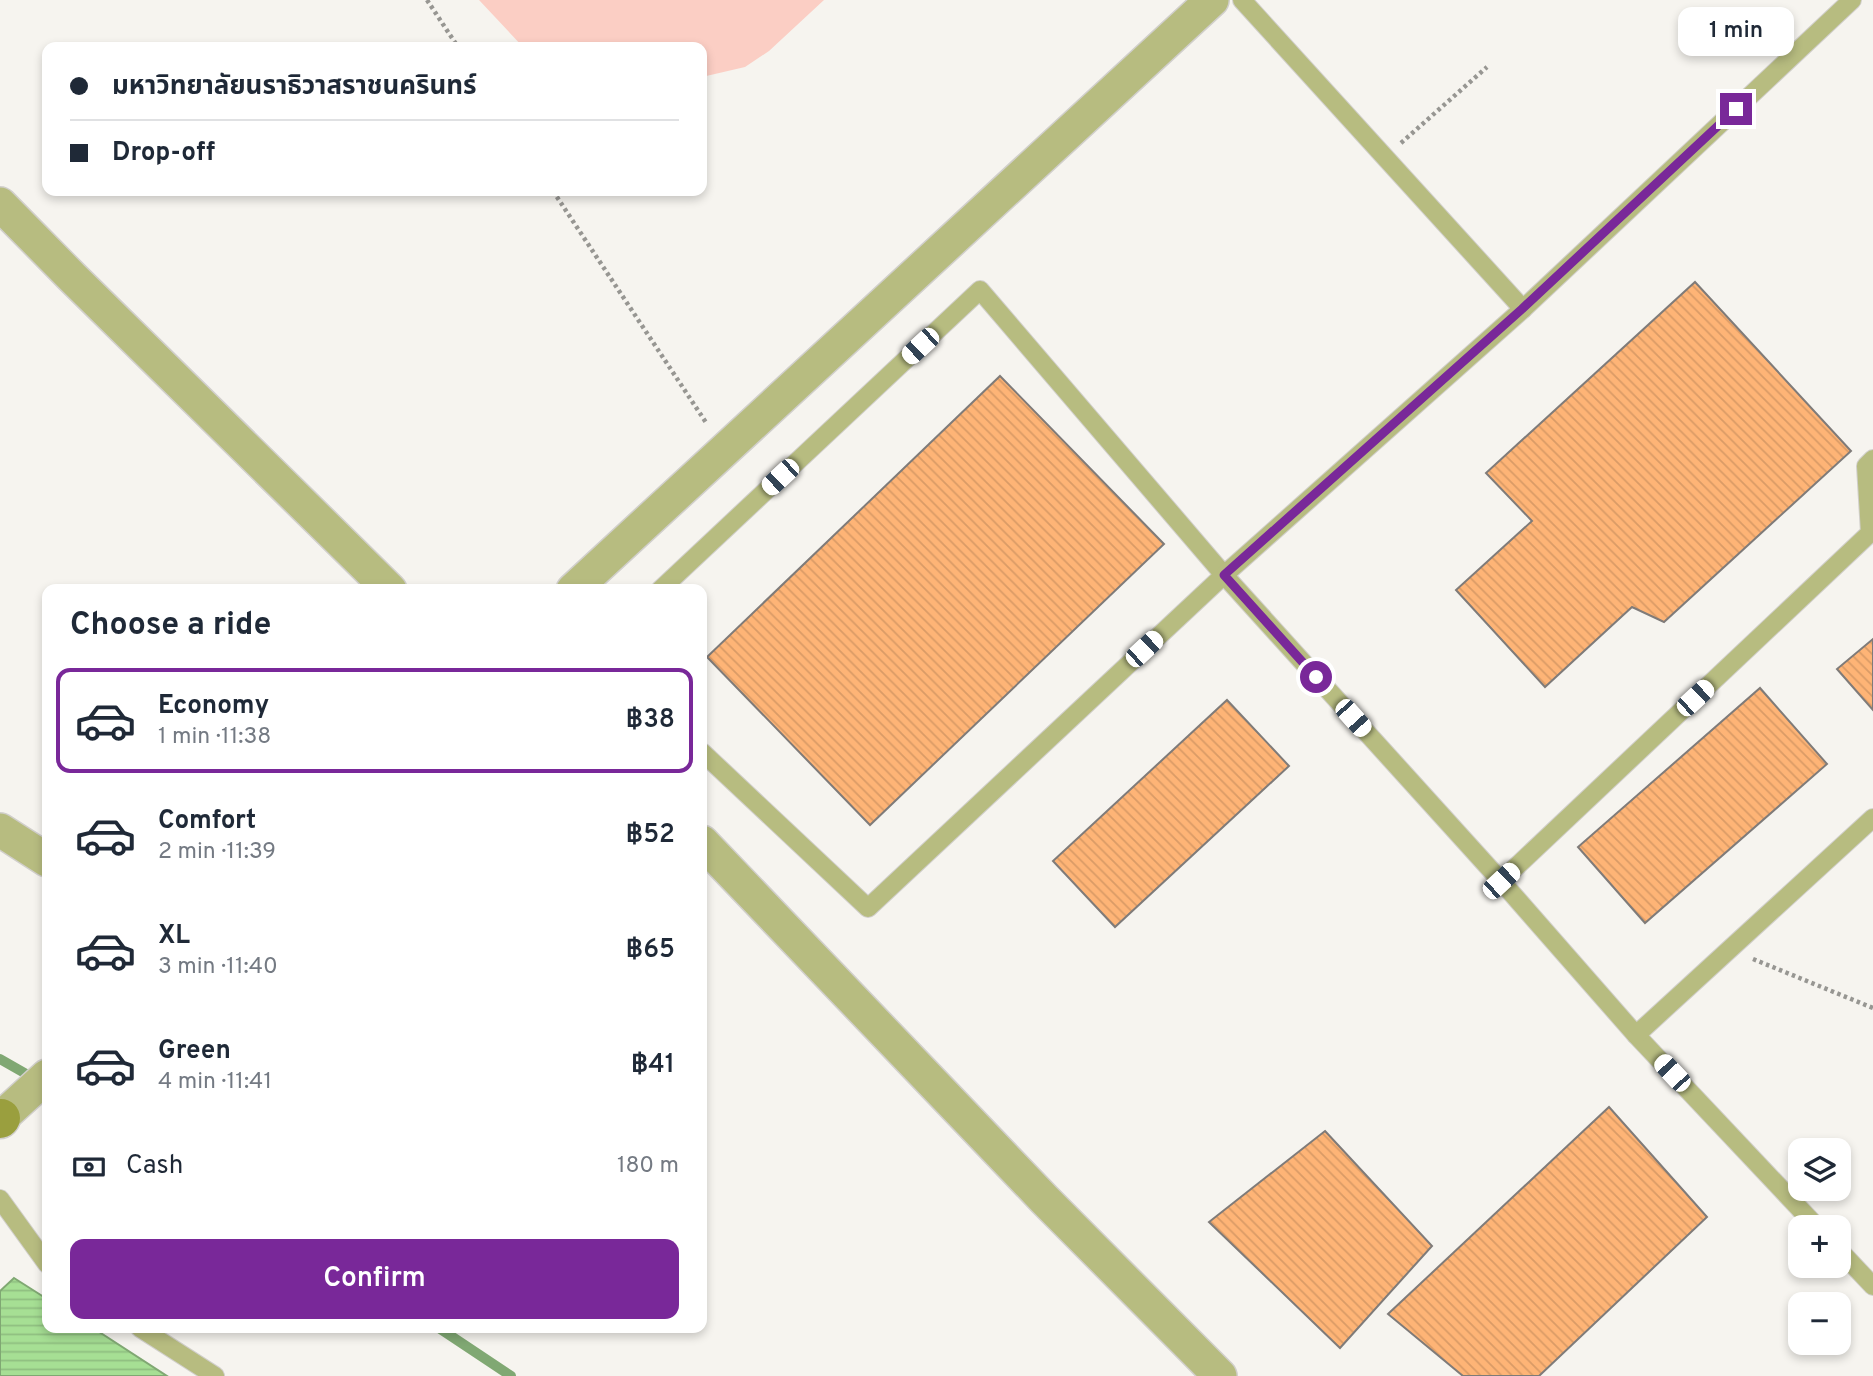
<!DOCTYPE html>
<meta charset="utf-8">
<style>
:root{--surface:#fff;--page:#f6f6f7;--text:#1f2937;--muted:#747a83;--line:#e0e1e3;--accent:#792899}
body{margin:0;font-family:Overpass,"Noto Sans Thai",sans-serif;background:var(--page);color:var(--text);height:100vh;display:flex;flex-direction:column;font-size:26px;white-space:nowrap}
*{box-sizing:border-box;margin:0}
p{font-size:23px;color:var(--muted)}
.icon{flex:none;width:38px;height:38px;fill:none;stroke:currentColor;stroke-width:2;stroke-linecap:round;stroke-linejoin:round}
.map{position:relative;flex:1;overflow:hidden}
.details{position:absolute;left:42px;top:584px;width:665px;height:749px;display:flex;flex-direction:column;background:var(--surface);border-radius:14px;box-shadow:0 4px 10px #0003}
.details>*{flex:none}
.top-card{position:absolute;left:42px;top:42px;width:665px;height:154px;border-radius:14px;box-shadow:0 4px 10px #0003;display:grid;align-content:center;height:154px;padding:0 28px;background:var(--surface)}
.tools{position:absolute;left:1788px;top:1138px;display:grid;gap:14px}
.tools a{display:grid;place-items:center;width:63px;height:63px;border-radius:14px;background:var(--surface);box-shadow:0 4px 10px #0003;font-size:35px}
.end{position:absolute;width:32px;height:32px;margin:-16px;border:9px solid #792899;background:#fff;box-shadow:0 0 0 4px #fff}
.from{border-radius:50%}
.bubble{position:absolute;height:49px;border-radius:14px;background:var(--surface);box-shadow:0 4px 10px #0003;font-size:23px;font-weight:600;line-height:49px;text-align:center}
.car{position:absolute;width:21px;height:42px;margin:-21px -10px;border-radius:9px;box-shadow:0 0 5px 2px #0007;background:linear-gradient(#fff 24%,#345 0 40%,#fff 0 76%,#345 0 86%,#fff 0)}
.top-card b{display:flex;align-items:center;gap:24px;height:66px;font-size:26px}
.top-card b+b{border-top:2px solid var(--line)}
.top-card i{width:18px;height:18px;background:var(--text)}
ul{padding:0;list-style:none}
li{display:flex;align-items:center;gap:21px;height:105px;margin:0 14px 10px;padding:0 14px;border:4px solid transparent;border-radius:14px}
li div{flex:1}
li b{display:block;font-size:26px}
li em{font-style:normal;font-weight:600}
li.current{border-color:var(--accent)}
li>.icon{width:63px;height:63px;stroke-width:1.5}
h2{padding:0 28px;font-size:32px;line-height:84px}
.pay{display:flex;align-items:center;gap:18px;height:77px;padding:0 28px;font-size:26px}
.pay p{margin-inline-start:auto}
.primary-button{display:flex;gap:14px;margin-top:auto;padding:14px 28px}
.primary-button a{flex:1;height:80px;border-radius:14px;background:var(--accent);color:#fff;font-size:28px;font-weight:600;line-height:80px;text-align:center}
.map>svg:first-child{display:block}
</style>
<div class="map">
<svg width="1873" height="1376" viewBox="0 0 1873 1376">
<defs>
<pattern id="water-rules" width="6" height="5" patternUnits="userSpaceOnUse" patternTransform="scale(1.75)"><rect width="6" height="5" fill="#a6df94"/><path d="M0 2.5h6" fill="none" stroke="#8fbf80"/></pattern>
<pattern id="building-back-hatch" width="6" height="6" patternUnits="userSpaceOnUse" patternTransform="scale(1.75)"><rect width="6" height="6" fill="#feb476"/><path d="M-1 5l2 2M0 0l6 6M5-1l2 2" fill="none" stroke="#da9b66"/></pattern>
</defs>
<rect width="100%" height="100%" fill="#f6f4ef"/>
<polygon fill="#fbcec4" points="479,0 824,0 769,51 745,67 702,77 702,47 523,47"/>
<polygon fill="url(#water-rules)" stroke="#80a873" stroke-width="2" points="14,1278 47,1299 47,1328 93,1328 167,1376 0,1376 0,1291"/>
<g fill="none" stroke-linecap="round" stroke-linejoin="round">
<g stroke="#80a873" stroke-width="10">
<polyline points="0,1059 35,1079"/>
<polyline points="439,1328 511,1376"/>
</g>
</g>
<g fill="url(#building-back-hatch)" stroke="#7f7b79" stroke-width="2">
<polygon points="1695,282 1851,451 1664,622 1632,607 1545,687 1456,590 1532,521 1486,473"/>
<polygon points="1000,376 1164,544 870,825 707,657"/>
<polygon points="1873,639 1873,710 1837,669"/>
<polygon points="1760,688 1827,764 1645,923 1578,847"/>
<polygon points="1227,700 1289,766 1115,927 1053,861"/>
<polygon points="1609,1107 1707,1217 1539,1376 1463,1376 1388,1314"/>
<polygon points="1325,1131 1432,1246 1340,1348 1209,1222"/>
</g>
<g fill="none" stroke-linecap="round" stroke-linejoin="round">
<g stroke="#d1cfcb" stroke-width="20">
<g id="lane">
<polyline points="1242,0 1523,309"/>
<polyline points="660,590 980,290 1224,575 1501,881 1636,1035 1817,1227"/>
<polyline points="702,752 868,908 1224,575 1523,309 1852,0"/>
<polyline points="1501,881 1870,533 1866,466 1873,459"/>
<polyline points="1636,1035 1873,818"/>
<polyline points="0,1199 47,1264"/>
<polyline points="1839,1250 1873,1286"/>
<polyline points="140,1328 215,1376"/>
</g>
</g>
<g stroke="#d1cfcb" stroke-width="36">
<g id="street">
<polyline points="0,204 72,277 390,590"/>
<polyline points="573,590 1212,0"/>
<polyline points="0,830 47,860"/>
<polyline points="702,842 1044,1199 1220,1376"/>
<polyline points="1,1118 47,1076"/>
</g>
</g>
<g stroke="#d1cfcb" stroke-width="41">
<polyline id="secondary" points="0,1119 1,1118"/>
</g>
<g stroke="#979692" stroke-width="4.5" stroke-dasharray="3.5 3.5" stroke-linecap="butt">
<polyline points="427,0 458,47"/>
<polyline points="1401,143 1487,67"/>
<polyline points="553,191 707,424"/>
<polyline points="1753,959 1873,1008"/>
</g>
<use href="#lane" stroke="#b7bc80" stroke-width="18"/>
<use href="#street" stroke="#b7bc80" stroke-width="33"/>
<use href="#secondary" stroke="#9a9f3e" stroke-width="38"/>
</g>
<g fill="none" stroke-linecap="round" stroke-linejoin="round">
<polyline stroke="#792899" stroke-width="9" points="1316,677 1224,575 1522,309 1736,109"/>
</g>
</svg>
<div class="tools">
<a><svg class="icon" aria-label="layers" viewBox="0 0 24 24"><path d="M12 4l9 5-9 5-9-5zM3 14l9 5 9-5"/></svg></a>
<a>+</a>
<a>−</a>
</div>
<i class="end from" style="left:1316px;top:677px"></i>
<i class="end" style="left:1736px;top:109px"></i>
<div class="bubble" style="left:1678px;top:7px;width:116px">1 min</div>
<i class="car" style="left:920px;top:346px;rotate:227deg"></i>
<i class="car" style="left:780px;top:477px;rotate:227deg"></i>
<i class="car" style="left:1144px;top:649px;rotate:47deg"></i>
<i class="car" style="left:1695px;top:698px;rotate:47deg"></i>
<i class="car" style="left:1353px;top:718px;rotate:138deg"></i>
<i class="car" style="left:1501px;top:881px;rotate:47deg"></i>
<i class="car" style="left:1672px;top:1073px;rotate:317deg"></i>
<div class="top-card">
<b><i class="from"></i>มหาวิทยาลัยนราธิวาสราชนครินทร์</b>
<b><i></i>Drop-off</b>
</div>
<section class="details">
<h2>Choose a ride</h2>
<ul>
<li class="current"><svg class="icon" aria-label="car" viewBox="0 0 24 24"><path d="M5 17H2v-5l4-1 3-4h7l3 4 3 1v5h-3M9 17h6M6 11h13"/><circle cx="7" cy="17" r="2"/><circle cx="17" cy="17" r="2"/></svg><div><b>Economy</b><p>1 min · 11:38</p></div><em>฿38</em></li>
<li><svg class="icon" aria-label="car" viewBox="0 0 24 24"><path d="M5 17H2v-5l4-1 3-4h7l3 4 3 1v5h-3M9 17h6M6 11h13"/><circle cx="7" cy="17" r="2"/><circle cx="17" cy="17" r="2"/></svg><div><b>Comfort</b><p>2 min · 11:39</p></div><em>฿52</em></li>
<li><svg class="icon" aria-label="car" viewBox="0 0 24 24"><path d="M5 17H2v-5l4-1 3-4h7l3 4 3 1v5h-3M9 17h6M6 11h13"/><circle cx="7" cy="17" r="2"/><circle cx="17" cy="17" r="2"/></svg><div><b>XL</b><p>3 min · 11:40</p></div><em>฿65</em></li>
<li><svg class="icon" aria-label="car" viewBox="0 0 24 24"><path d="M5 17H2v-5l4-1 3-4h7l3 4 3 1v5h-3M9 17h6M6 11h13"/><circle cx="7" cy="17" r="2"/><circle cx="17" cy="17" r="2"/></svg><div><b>Green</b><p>4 min · 11:41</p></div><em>฿41</em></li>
</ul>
<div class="pay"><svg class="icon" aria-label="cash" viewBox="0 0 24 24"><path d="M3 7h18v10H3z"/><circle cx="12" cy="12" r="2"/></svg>Cash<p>180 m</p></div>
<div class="primary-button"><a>Confirm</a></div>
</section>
</div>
